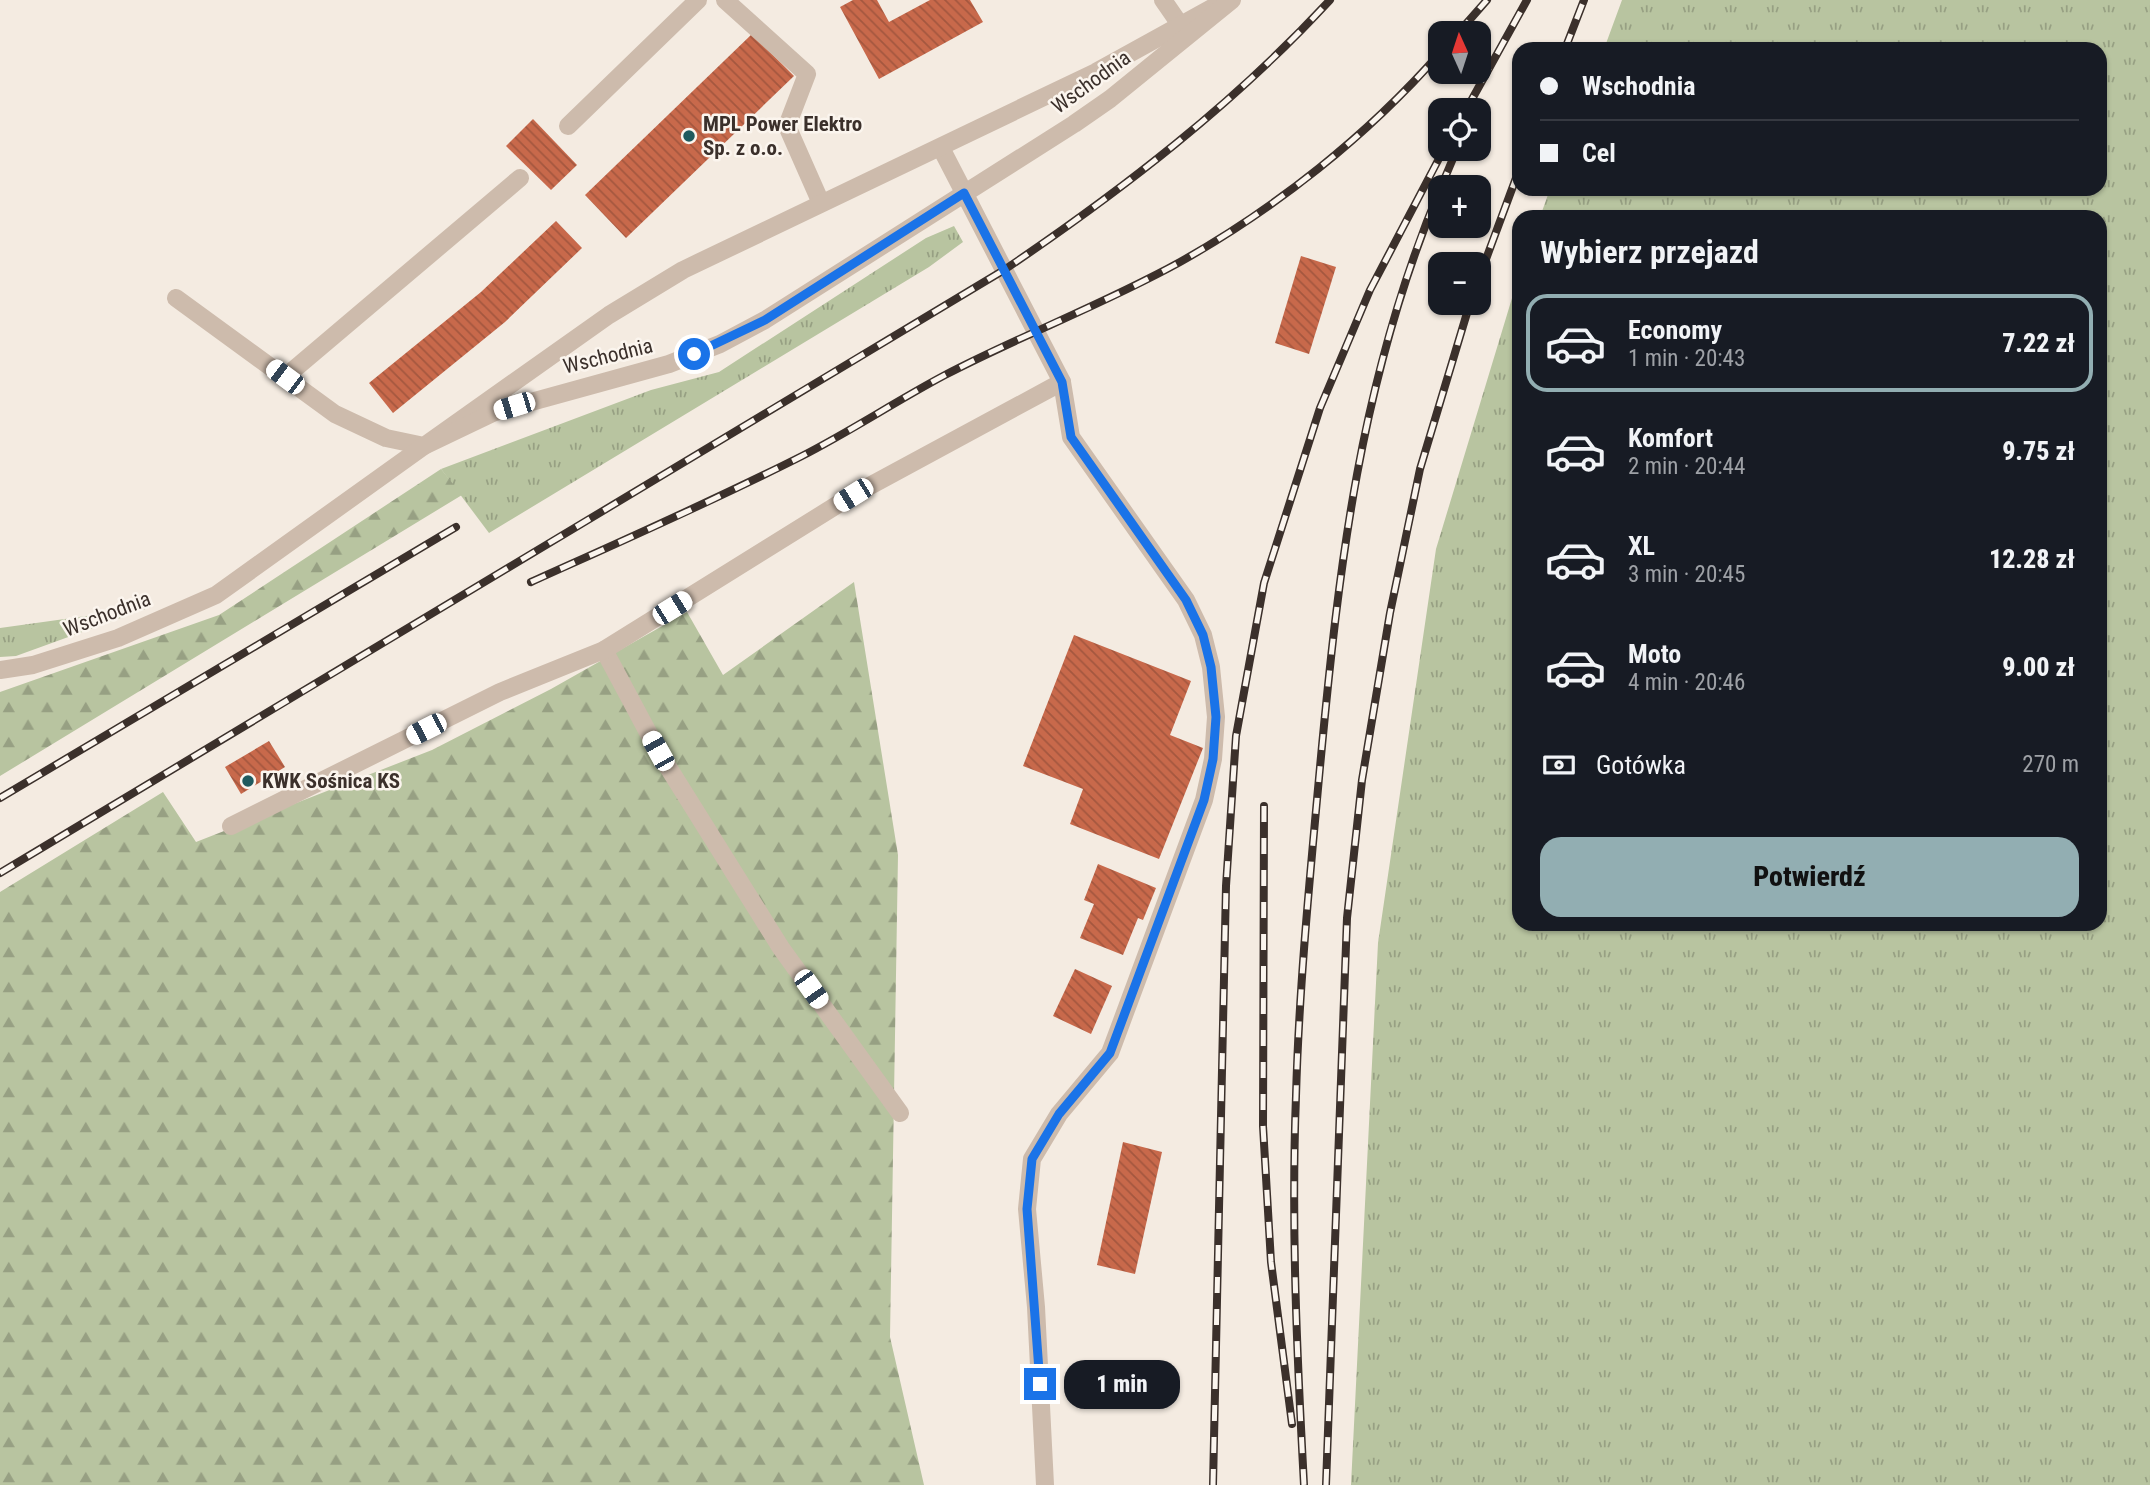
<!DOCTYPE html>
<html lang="pl">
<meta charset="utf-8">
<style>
:root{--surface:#171b24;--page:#20242c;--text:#f1f3f6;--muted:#9ea1a6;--line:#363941;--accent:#92aeb2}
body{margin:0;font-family:"Roboto Condensed",sans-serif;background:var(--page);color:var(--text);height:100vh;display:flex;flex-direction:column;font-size:26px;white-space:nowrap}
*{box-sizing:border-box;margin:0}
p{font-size:23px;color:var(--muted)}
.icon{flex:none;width:38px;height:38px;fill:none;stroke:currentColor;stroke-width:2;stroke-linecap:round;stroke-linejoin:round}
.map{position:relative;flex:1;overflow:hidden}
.sheet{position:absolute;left:1512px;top:210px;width:595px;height:721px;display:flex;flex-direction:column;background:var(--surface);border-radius:21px;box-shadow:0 2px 5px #0004}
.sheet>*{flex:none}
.hud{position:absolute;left:1512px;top:42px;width:595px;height:154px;border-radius:21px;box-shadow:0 2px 5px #0004;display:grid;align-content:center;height:154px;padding:0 28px;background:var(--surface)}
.needle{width:46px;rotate:357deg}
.controls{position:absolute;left:1428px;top:21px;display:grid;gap:14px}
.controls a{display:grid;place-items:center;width:63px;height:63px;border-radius:14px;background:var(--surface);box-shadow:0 2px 5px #0004;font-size:35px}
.end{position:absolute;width:32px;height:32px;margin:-16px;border:9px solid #1a73e8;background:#fff;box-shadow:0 0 0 4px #fff}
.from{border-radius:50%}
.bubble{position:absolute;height:49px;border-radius:21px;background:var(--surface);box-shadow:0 2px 5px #0004;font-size:23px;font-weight:800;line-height:49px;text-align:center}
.car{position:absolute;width:21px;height:42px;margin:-21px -10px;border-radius:9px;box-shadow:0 0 5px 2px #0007;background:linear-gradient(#fff 24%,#345 0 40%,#fff 0 76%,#345 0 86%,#fff 0)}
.hud b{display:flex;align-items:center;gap:24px;height:66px;font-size:26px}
.hud b+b{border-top:2px solid var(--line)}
.hud i{width:18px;height:18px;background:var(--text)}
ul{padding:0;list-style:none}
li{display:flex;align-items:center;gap:21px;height:98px;margin:0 14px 10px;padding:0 14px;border:4px solid transparent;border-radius:21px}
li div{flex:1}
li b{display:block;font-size:26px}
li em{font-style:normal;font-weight:800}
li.active{border-color:var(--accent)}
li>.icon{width:63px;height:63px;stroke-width:1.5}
h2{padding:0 28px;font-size:32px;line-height:84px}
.pay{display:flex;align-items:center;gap:18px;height:77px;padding:0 28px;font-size:26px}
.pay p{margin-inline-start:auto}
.button{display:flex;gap:14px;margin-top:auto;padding:14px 28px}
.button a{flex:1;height:80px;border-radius:21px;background:var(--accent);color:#111;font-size:28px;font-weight:800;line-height:80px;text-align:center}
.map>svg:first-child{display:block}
</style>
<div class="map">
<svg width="2150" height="1485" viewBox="0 0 2150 1485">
<defs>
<pattern id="grass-tufts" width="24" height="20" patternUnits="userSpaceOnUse" patternTransform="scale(1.75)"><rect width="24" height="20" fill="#b8c4a0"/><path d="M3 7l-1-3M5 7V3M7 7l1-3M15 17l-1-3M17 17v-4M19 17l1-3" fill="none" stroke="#97a083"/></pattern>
<pattern id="forest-firs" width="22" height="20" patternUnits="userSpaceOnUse" patternTransform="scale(1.75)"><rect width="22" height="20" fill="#b8c4a0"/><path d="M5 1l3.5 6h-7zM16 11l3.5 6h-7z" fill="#97a083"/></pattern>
<pattern id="building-back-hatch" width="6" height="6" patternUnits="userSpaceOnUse" patternTransform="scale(1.75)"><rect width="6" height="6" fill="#c8694b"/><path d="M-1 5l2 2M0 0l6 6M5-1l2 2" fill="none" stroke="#a4573f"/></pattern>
</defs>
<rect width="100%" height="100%" fill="#f4ebe1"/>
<g fill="url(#grass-tufts)">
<polygon points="1622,0 2150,0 2150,1485 1351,1485 1378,943 1436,549 1519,275 1519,924 2100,924 2100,217 1540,217 1550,189 2100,189 2100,49 1604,49"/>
<polygon points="954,226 963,242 929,267 489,533 441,469 651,390 719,372 926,238"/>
<polygon points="151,607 16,656 0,657 0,628"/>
</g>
<g fill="url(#forest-firs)">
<polygon points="441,469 462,495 0,776 0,692 219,615"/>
<polygon points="854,582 898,855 890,1337 924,1485 0,1485 0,892 163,792 196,842 432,750 551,689 687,612 723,675"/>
</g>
<g fill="url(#building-back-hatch)">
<polygon points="853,0 877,0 889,22 930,0 970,0 983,22 879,79 840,7"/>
<polygon points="752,34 794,76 626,238 585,195"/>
<polygon points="533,119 577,165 551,190 506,146"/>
<polygon points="556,221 582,248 505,322 393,413 369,383 481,292"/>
<polygon points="1301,256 1336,267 1309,354 1275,343"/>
<polygon points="1074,635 1191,681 1170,735 1203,748 1159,859 1070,824 1083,789 1023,766"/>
<polygon points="269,741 285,767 241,794 225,767"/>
<polygon points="1098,864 1156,888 1143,920 1138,918 1123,955 1080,938 1094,904 1084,900"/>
<polygon points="1075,969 1112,986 1091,1034 1053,1016"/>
<polygon points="1123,1142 1162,1152 1135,1274 1097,1265"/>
</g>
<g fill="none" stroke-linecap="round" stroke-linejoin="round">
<g stroke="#cdbbac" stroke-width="18">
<polyline points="725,0 807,74 787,126 821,203"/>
<polyline points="1163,0 1181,26"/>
<polyline points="568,126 698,0"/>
<polyline points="941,148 1062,382 1071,437 1186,600 1203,635 1211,667 1216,717 1213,759 1204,800 1110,1053 1059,1114 1032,1159 1027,1209 1036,1307 1045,1485"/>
<polyline points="176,298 335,414 386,438 424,446 609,315 683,270 1096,72 1219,4"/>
<polyline points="285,377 520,178"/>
<polyline points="604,650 658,751 781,948 900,1113"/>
<polyline points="231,826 500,692 604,650 853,495 1062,382"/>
</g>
<polyline stroke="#cdbbac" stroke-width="18" points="0,670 33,665 118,638 216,595 424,446 495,412 669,364 720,344 765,320 1074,124 1110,99 1232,0"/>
<g stroke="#3b302b" stroke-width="8">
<g id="rail">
<polyline points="1458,33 1487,0"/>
<polyline points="1565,49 1584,0"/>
<polyline points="1466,110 1527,0"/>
<polyline points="1441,187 1457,149"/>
<polyline points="1479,278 1519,170"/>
<path d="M 531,582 C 622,541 713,501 802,456 C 851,431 896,401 945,375 C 1022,335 1104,304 1180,262 C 1276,208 1367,136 1440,53"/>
<polyline points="0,798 456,527"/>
<polyline points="1264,806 1263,1126 1271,1262 1292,1424"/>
<path d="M 0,873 L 1004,270 C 1121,191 1234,104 1330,0"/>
<polyline points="1213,1485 1226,886 1236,736 1264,583 1320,408 1370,290 1444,149"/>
<path d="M 1304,1485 C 1297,1356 1291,1226 1296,1096 C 1299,987 1310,876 1320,767 C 1339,565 1360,380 1440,189"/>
<polyline points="1326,1485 1347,918 1362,780 1390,613 1420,469 1470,303"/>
</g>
</g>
<use href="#rail" stroke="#fbf5ee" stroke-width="5" stroke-dasharray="16" stroke-linecap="butt"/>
</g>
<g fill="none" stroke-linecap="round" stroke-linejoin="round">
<polyline stroke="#1a73e8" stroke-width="9" points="694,354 765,320 964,193 1062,382 1071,437 1186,600 1203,635 1211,667 1216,717 1213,759 1204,800 1110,1053 1059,1114 1032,1159 1027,1209 1040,1384"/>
</g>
<g fill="#1f5a5e" stroke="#fbf5ee" stroke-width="2.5">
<circle cx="689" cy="136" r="7"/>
<circle cx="248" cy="781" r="7"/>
</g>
<g text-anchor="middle" stroke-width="5" stroke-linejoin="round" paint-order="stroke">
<g font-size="21" fill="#3b302b" stroke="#fbf5ee">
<text transform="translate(1091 82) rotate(-36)" y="7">Wschodnia</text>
<text transform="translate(608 356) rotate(-14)" y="7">Wschodnia</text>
<text transform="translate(107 614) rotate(-21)" y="7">Wschodnia</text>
</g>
<g font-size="21" font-weight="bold" fill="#3b302b" stroke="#fbf5ee" text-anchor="start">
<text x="703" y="131">MPL Power Elektro<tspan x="703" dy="24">Sp. z o.o.</tspan></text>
<text x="262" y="788">KWK Sośnica KS</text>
</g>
</g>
</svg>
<div class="controls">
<a><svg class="needle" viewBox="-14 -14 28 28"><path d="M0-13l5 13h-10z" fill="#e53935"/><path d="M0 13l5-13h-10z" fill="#9ea1a6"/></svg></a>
<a><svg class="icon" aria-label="locate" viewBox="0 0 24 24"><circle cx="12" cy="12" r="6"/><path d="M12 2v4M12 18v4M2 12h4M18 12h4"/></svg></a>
<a>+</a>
<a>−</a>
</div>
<i class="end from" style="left:694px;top:354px"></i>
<i class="end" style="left:1040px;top:1384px"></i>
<div class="bubble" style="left:1064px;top:1360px;width:116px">1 min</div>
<i class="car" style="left:285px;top:377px;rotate:307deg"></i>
<i class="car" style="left:514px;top:406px;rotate:253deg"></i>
<i class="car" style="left:853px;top:495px;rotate:238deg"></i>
<i class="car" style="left:672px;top:608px;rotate:58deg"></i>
<i class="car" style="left:426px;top:729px;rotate:243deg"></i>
<i class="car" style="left:658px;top:751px;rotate:331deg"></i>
<i class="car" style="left:811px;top:989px;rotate:145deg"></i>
<div class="hud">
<b><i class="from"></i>Wschodnia</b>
<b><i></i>Cel</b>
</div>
<section class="sheet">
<h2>Wybierz przejazd</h2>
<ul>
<li class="active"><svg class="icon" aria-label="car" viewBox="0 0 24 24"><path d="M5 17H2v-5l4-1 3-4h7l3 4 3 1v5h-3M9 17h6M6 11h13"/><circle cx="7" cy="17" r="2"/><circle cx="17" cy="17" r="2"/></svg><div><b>Economy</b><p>1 min · 20:43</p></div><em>7.22 zł</em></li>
<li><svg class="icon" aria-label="car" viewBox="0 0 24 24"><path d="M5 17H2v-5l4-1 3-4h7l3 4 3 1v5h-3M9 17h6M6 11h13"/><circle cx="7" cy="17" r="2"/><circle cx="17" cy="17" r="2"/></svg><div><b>Komfort</b><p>2 min · 20:44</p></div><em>9.75 zł</em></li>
<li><svg class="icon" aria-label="car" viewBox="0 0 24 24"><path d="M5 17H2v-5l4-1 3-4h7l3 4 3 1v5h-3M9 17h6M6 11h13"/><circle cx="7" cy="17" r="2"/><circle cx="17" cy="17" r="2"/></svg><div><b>XL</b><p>3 min · 20:45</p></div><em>12.28 zł</em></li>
<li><svg class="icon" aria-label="car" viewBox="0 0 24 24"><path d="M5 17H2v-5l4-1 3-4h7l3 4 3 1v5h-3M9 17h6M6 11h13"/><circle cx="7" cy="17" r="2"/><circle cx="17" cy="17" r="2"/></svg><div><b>Moto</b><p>4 min · 20:46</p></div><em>9.00 zł</em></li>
</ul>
<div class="pay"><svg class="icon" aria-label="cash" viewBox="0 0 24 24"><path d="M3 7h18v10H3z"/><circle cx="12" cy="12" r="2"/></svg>Gotówka<p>270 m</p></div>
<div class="button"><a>Potwierdź</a></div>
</section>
</div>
